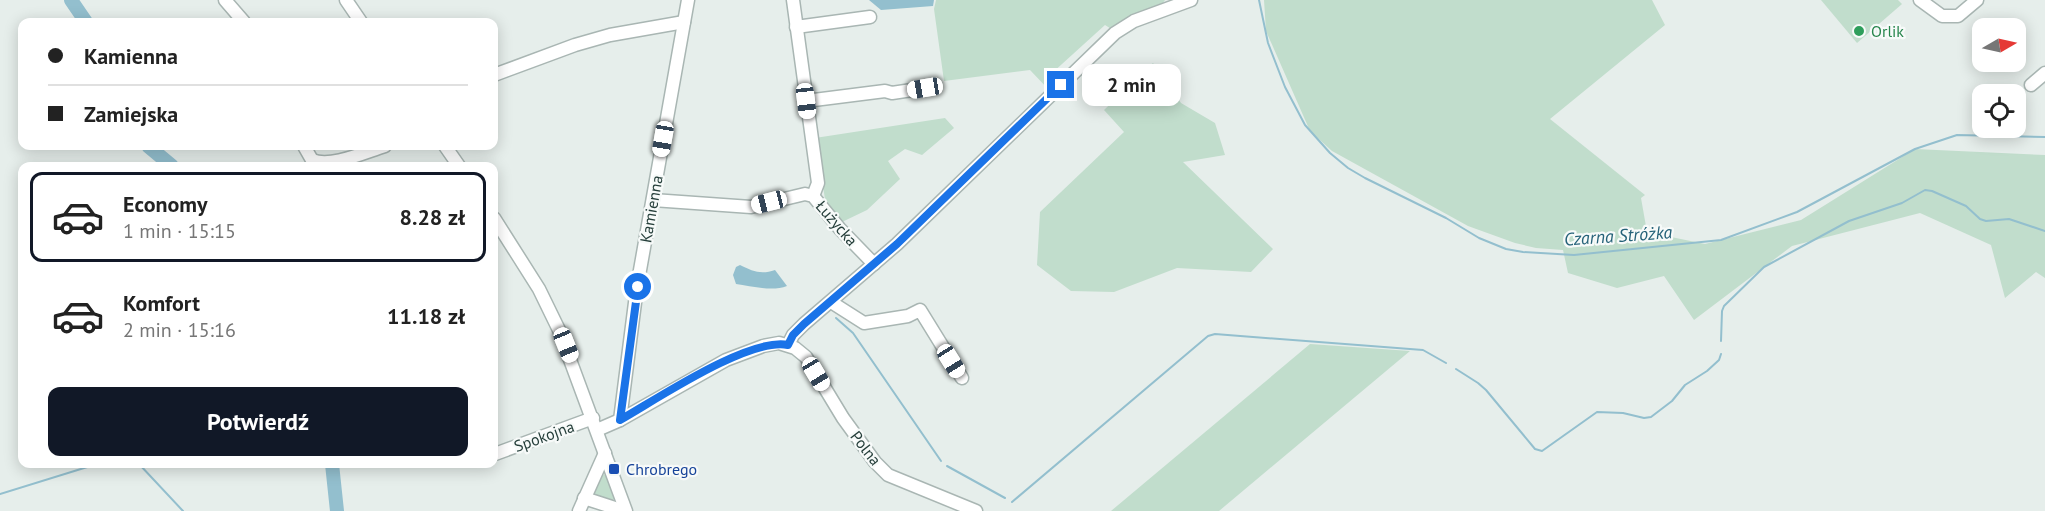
<!DOCTYPE html>
<html lang="pl">
<meta charset="utf-8">
<style>
:root{--surface:#fff;--page:#f2f2f2;--text:#222;--muted:#767676;--line:#e0e0e0;--accent:#111827}
body{margin:0;font-family:"PT Sans",sans-serif;background:var(--page);color:var(--text);height:100vh;display:flex;flex-direction:column;font-size:22px;white-space:nowrap}
*{box-sizing:border-box;margin:0}
p{font-size:20px;color:var(--muted)}
.icon{flex:none;width:33px;height:33px;fill:none;stroke:currentColor;stroke-width:2;stroke-linecap:round;stroke-linejoin:round}
.map{position:relative;flex:1;overflow:hidden}
.panel{position:absolute;left:18px;top:162px;width:480px;height:306px;display:flex;flex-direction:column;background:var(--surface);border-radius:12px;box-shadow:0 3px 15px #0003}
.panel>*{flex:none}
.top-card{position:absolute;left:18px;top:18px;width:480px;height:132px;border-radius:12px;box-shadow:0 3px 15px #0003;display:grid;align-content:center;height:132px;padding:0 30px;background:var(--surface)}
.needle{width:39px;rotate:81deg}
.controls{position:absolute;left:1972px;top:18px;display:grid;gap:12px}
.controls a{display:grid;place-items:center;width:54px;height:54px;border-radius:12px;background:var(--surface);box-shadow:0 3px 15px #0003;font-size:30px}
.end{position:absolute;width:27px;height:27px;margin:-14px;border:8px solid #1a73e8;background:#fff;box-shadow:0 0 0 3px #fff}
.from{border-radius:50%}
.bubble{position:absolute;height:42px;border-radius:12px;background:var(--surface);box-shadow:0 3px 15px #0003;font-size:20px;font-weight:600;line-height:42px;text-align:center}
.car{position:absolute;width:18px;height:36px;margin:-18px -9px;border-radius:8px;box-shadow:0 0 4px 2px #0007;background:linear-gradient(#fff 24%,#345 0 40%,#fff 0 76%,#345 0 86%,#fff 0)}
.top-card b{display:flex;align-items:center;gap:21px;height:57px;font-size:22px}
.top-card b+b{border-top:2px solid var(--line)}
.top-card i{width:15px;height:15px;background:var(--text)}
ul{padding:10px 0 0;list-style:none}
li{display:flex;align-items:center;gap:18px;height:90px;margin:0 12px 9px;padding:0 18px;border:3px solid transparent;border-radius:12px}
li div{flex:1}
li b{display:block;font-size:22px}
li em{font-style:normal;font-weight:600}
li.active{border-color:var(--accent)}
li>.icon{width:54px;height:54px;stroke-width:1.5}
.action{display:flex;gap:12px;margin-top:auto;padding:12px 30px}
.action a{flex:1;height:69px;border-radius:12px;background:var(--accent);color:#fff;font-size:24px;font-weight:600;line-height:69px;text-align:center}
.map>svg:first-child{display:block}
</style>
<div class="map">
<svg width="2045" height="511" viewBox="0 0 2045 511">
<rect width="100%" height="100%" fill="#e6eeeb"/>
<g fill="#c1ddcc">
<polygon points="936,0 1165,0 1160,7 1113,30 1105,25 1051,74 1058,82 1050,91 1030,70 944,81 934,9"/>
<polygon points="1264,0 1652,0 1665,25 1550,119 1645,195 1641,198 1647,232 1705,244 1801,220 1915,149 2045,155 2045,278 2036,272 2005,298 1991,245 1920,213 1792,246 1694,320 1664,276 1617,288 1568,273 1563,250 1536,248 1515,243 1468,226 1332,151 1310,131 1266,31"/>
<polygon points="1821,0 1898,0 1902,4 1857,43"/>
<polygon points="1153,63 1181,103 1215,123 1225,155 1183,162 1273,249 1251,272 1177,268 1114,292 1071,291 1037,265 1040,212 1124,132 1104,110"/>
<polygon points="945,118 954,128 922,155 905,149 888,161 900,179 867,210 842,222 825,199 815,138"/>
<polygon points="1310,344 1410,351 1219,511 1111,511"/>
<path d="M 600,474 L 607,475 L 616,497 L 610,503 C 590,496 592,492 600,474 Z"/>
</g>
<g fill="#93bfce">
<polygon points="869,0 934,0 933,6 881,10"/>
<path d="M 740,265 C 752,271 761,275 775,270 L 787,286 C 772,292 751,286 736,284 L 733,275 L 736,267 Z"/>
</g>
<g fill="none" stroke-linecap="round" stroke-linejoin="round">
<g stroke="#93bfce" stroke-width="2">
<polyline points="1259,0 1268,43 1285,87 1305,125 1330,153 1348,168 1365,178 1446,218 1479,238 1506,249 1523,252 1574,255 1721,240 1797,212 1915,149 1957,135 2045,137"/>
<polyline points="836,318 853,333 941,461"/>
<polyline points="1721,341 1722,311 1724,306 1764,267 1849,221 1902,203 1925,190 1932,191 1966,206 1980,219 1986,221 2009,219 2045,231"/>
<polyline points="1456,369 1478,383 1486,390 1535,449 1542,451 1597,412 1623,413 1644,418 1651,417 1672,401 1685,385 1707,371 1719,360 1721,354"/>
<polyline points="139,464 183,511"/>
<polyline points="947,466 1005,498"/>
<polyline points="0,494 97,464"/>
<polyline points="1012,502 1208,336 1215,334 1423,350 1446,363"/>
</g>
<g stroke="#93bfce" stroke-width="14">
<polyline points="71,0 86,22"/>
<polyline points="148,146 172,166"/>
<polyline points="332,464 337,511"/>
</g>
<g stroke="#a9b6b3" stroke-width="15">
<g id="minor">
<polyline points="225,0 244,22"/>
<polyline points="346,0 361,22"/>
<polyline points="793,0 818,183 813,196"/>
<polyline points="1920,0 1942,16 1958,16 1977,0"/>
<polyline points="796,27 870,17"/>
<polyline points="494,75 575,45 610,35 684,22"/>
<polyline points="2031,85 2045,73"/>
<polyline points="806,101 885,91 892,93 925,88"/>
<path d="M 304,146 L 312,160 C 331,168 365,152 385,146"/>
<polyline points="445,146 459,166"/>
<polyline points="653,200 751,207 805,194 813,196 840,229 874,264"/>
<polyline points="494,218 539,289 559,330 626,511"/>
<polyline points="831,302 864,323 908,316 920,310 962,378"/>
<polyline points="788,345 793,335 804,324 897,244 1115,33 1134,21 1191,0"/>
<polyline points="620,420 637,287 688,0"/>
<polyline points="597,430 620,420 726,360 763,346 779,343 795,348 806,357 843,418 875,462 888,475 976,511"/>
<polyline points="495,454 593,418"/>
<polyline points="584,498 624,511"/>
<polyline points="579,511 605,453"/>
</g>
</g>
<use href="#minor" stroke="#fff" stroke-width="12"/>
</g>
<g fill="none" stroke-linecap="round" stroke-linejoin="round">
<path stroke="#1a73e8" stroke-width="8" d="M 638,287 L 620,420 C 657,399 749,337 788,345 L 793,335 L 804,324 L 897,244 L 1061,85"/>
</g>
<circle fill="#2e9e5b" stroke="#f7faf9" stroke-width="2" cx="1859" cy="31" r="6"/>
<rect fill="#1a4fb4" stroke="#f7faf9" stroke-width="2" x="608" y="463" width="12" height="12" rx="3"/>
<g text-anchor="middle" stroke-width="4.5" stroke-linejoin="round" paint-order="stroke">
<g font-size="16" fill="#27864d" stroke="#f7faf9" text-anchor="start">
<text x="1871" y="37">Orlik</text>
</g>
<g font-size="16" fill="#263f3b" stroke="#f7faf9">
<text transform="translate(651 209) rotate(-80)" y="6">Kamienna</text>
<text transform="translate(837 223) rotate(49)" y="6">Łużycka</text>
<text transform="translate(544 436) rotate(-20)" y="6">Spokojna</text>
<text transform="translate(866 448) rotate(52)" y="6">Polna</text>
</g>
<g font-size="16" fill="#164399" stroke="#f7faf9" text-anchor="start">
<text x="626" y="475">Chrobrego</text>
</g>
<g font-size="18" font-style="italic" fill="#246178" stroke="#f7faf9">
<text transform="translate(1618 236) rotate(-4)" y="6">Czarna Stróżka</text>
</g>
</g>
</svg>
<div class="controls">
<a><svg class="needle" viewBox="-14 -14 28 28"><path d="M0-13l5 13h-10z" fill="#e53935"/><path d="M0 13l5-13h-10z" fill="#767676"/></svg></a>
<a><svg class="icon" aria-label="locate" viewBox="0 0 24 24"><circle cx="12" cy="12" r="6"/><path d="M12 2v4M12 18v4M2 12h4M18 12h4"/></svg></a>
</div>
<i class="end from" style="left:638px;top:287px"></i>
<i class="end" style="left:1061px;top:85px"></i>
<div class="bubble" style="left:1082px;top:64px;width:99px">2 min</div>
<i class="car" style="left:925px;top:88px;rotate:261deg"></i>
<i class="car" style="left:806px;top:101px;rotate:173deg"></i>
<i class="car" style="left:663px;top:139px;rotate:190deg"></i>
<i class="car" style="left:769px;top:202px;rotate:256deg"></i>
<i class="car" style="left:566px;top:345px;rotate:158deg"></i>
<i class="car" style="left:951px;top:361px;rotate:148deg"></i>
<i class="car" style="left:816px;top:374px;rotate:149deg"></i>
<div class="top-card">
<b><i class="from"></i>Kamienna</b>
<b><i></i>Zamiejska</b>
</div>
<section class="panel">
<ul>
<li class="active"><svg class="icon" aria-label="car" viewBox="0 0 24 24"><path d="M5 17H2v-5l4-1 3-4h7l3 4 3 1v5h-3M9 17h6M6 11h13"/><circle cx="7" cy="17" r="2"/><circle cx="17" cy="17" r="2"/></svg><div><b>Economy</b><p>1 min · 15:15</p></div><em>8.28 zł</em></li>
<li><svg class="icon" aria-label="car" viewBox="0 0 24 24"><path d="M5 17H2v-5l4-1 3-4h7l3 4 3 1v5h-3M9 17h6M6 11h13"/><circle cx="7" cy="17" r="2"/><circle cx="17" cy="17" r="2"/></svg><div><b>Komfort</b><p>2 min · 15:16</p></div><em>11.18 zł</em></li>
</ul>
<div class="action"><a>Potwierdź</a></div>
</section>
</div>
